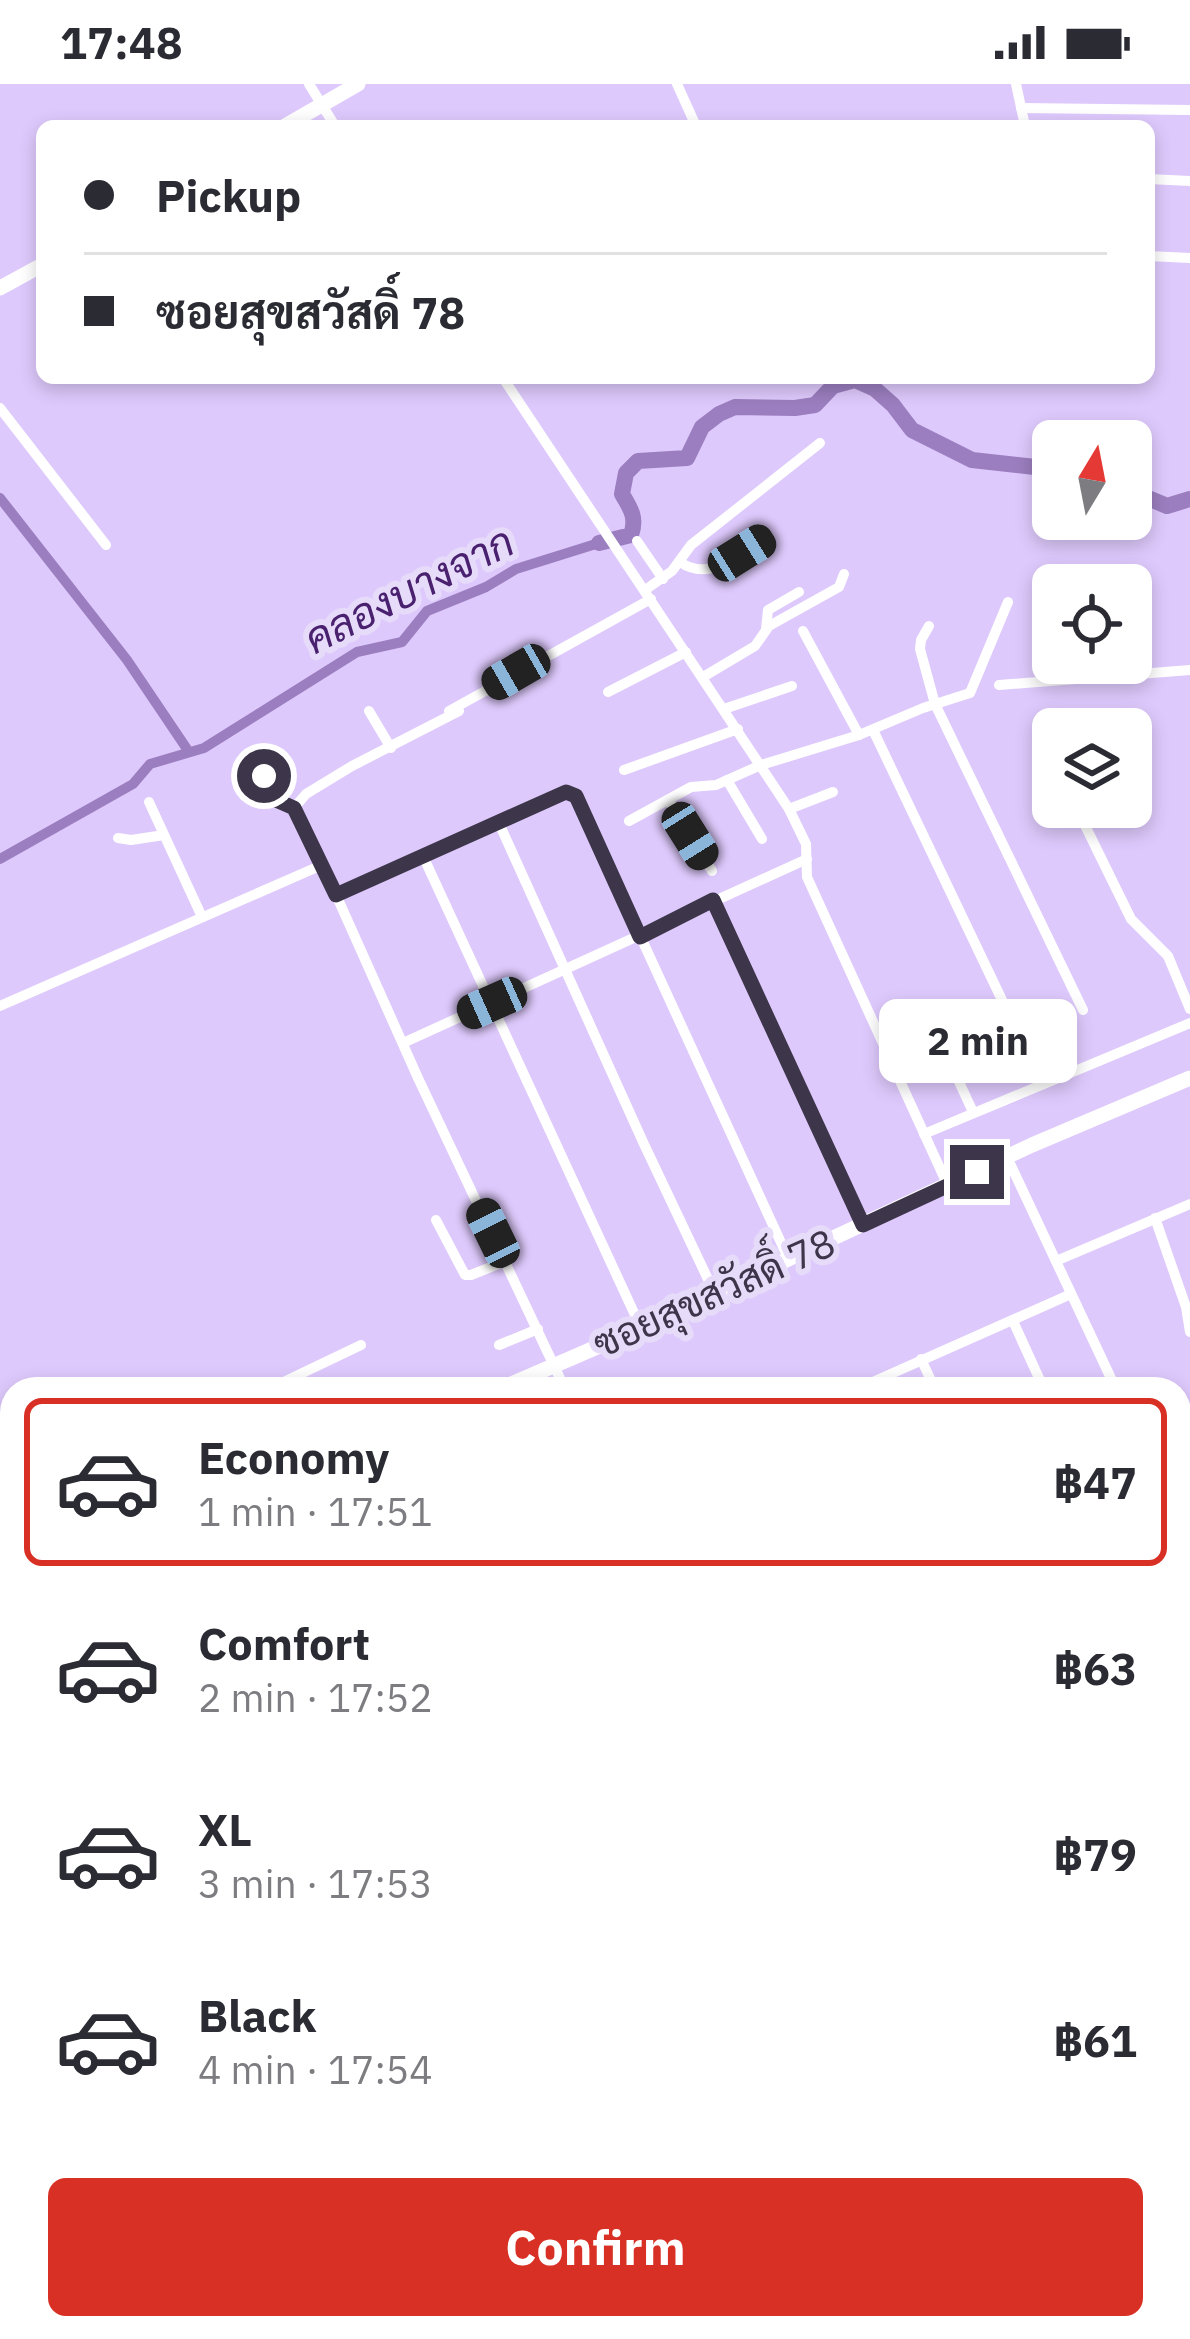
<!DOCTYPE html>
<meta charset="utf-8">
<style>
:root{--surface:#fff;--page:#f2f2f3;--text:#2b2b33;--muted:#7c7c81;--line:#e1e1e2;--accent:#d93025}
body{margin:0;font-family:"IBM Plex Sans",Sarabun,sans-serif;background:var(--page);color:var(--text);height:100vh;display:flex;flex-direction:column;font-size:45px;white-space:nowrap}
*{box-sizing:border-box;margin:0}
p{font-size:39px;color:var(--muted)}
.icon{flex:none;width:66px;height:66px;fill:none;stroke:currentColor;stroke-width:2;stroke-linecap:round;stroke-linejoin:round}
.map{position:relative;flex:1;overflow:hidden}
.panel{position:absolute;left:0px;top:1293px;width:1191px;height:963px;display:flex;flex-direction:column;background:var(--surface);border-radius:36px 36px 0 0;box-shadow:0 6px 18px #0003}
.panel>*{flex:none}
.top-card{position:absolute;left:36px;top:36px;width:1119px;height:264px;border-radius:18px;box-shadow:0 6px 18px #0003;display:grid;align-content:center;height:264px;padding:0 48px;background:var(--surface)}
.needle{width:78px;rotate:10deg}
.buttons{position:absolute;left:1032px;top:336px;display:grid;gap:24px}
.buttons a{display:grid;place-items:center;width:120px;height:120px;border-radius:18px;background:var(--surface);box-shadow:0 6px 18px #0003;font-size:60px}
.end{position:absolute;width:54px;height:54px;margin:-27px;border:15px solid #3d3549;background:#fff;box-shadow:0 0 0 6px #fff}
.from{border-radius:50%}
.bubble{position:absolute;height:84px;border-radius:18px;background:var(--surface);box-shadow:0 6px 18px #0003;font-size:39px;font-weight:800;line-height:84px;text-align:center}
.car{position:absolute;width:36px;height:72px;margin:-36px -18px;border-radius:15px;box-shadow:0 0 9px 3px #0007;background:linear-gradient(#222 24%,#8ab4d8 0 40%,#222 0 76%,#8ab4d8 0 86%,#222 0)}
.top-card b{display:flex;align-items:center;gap:42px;height:114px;font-size:45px}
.top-card b+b{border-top:3px solid var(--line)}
.top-card i{width:30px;height:30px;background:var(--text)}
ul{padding:21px 0 0;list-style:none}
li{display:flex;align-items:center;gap:36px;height:168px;margin:0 24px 18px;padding:0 24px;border:6px solid transparent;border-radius:18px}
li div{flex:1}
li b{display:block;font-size:45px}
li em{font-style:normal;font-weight:800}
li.active{border-color:var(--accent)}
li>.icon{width:108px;height:108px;stroke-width:1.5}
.action{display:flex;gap:24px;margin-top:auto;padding:24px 48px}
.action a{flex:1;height:138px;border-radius:18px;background:var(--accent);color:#fff;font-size:48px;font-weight:800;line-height:138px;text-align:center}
.status{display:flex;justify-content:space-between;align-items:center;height:84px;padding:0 60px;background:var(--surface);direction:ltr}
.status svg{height:33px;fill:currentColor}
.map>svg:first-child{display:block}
</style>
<div class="status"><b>17:48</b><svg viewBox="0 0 49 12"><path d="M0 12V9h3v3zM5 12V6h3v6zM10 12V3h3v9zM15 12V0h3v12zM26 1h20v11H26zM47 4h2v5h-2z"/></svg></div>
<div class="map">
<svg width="1190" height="2255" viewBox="0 0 1190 2255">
<rect width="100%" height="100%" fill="#dec9fc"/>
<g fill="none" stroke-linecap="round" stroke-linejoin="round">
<g stroke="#9b7ebf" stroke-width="10">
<polyline points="0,414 127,576 189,668"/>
<polyline points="0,775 133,700 150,680 204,664 357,568 402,558 427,527 486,503 516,485 599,459"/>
<polyline points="0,2076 12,2071"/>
<polyline points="1179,2105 1190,2127"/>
</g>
<g stroke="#9b7ebf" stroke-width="16">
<polyline points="1131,407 1167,422 1190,415"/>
<path d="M 599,459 L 631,451 C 637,434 631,425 622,410 L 626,389 L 638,377 L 687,374 L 702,343 L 719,330 L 735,323 L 795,324 L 815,321 L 833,302 L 855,296 L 875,305 L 893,321 L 912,346 L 972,376 L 1053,385"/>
</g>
<g stroke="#fff" stroke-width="10">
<polyline points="309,0 335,42"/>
<polyline points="677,0 696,42"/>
<polyline points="1016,0 1025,42"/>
<polyline points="1021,24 1190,26"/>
<polyline points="1149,95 1190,97"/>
<polyline points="1149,172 1190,174"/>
<polyline points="503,294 789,725 806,760 807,793 948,1102"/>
<polyline points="0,324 106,461"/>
<polyline points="637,457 663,495"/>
<path d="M 680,478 C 710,499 740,470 766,454"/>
<polyline points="645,506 672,487 691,461 820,359"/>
<polyline points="929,542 921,556 920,565 935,620 1083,926"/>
<polyline points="766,545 768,526 799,508"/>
<polyline points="803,547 859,651"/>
<polyline points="703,593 755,562 769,542 839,503 844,490"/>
<polyline points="999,601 1190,586"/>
<polyline points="608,608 686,568"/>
<polyline points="724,625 792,602"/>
<polyline points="369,627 391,664"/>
<polyline points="449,627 651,515"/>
<polyline points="459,627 352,682 306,710 294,724 294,728 329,795 418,994 565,1305"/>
<polyline points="1037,642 1053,675"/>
<polyline points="873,646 1002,916"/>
<polyline points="251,668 277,717 294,724"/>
<polyline points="624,686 738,645"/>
<polyline points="727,696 762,755"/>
<polyline points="668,716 712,787"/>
<polyline points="149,718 202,833"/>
<polyline points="1076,723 1131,835 1168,872 1190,925"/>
<polyline points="789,725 833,708"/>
<polyline points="498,737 643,1058 715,1210"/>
<polyline points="629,737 691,703 716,701 761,681 859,651 923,624 970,609 1008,518"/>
<polyline points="118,754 131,756 164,751"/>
<polyline points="423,772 641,1244"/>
<polyline points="336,811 566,708 576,712 789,1176"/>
<polyline points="713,816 863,1141"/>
<polyline points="0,922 322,781"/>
<polyline points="935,946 973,1028"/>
<polyline points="403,959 807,775"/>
<polyline points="924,1050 1190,939"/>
<polyline points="1007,1073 1116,1305"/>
<polyline points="1155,1134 1186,1223 1190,1248"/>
<polyline points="436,1136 465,1191 471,1191 506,1177"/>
<polyline points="1056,1177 1190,1120"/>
<polyline points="1013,1237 1044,1305"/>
<polyline points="499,1261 538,1245"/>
<polyline points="921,1275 935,1305"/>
<polyline points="269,1305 361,1261"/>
<polyline points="857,1305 1071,1210"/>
<polyline points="0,1387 12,1382"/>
<polyline points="0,1432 12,1427"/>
<polyline points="1179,1441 1190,1461"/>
<polyline points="0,1461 12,1486"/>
<polyline points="1179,1507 1190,1500"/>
<polyline points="1179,1566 1190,1588"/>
<polyline points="1179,1707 1190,1727"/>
<polyline points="0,1771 12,1797"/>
<polyline points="1179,1797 1190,1791"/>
<polyline points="1179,1872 1190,1866"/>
<polyline points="1179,2194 1190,2216"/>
<polyline points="1179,2229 1190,2222"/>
<polyline points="626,2244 632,2255"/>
<polyline points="695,2244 700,2255"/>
<polyline points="769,2244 774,2255"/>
<polyline points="840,2244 846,2255"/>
<polyline points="915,2244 920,2255"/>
<polyline points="986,2244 991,2255"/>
<polyline points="1059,2244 1065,2255"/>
<polyline points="1126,2255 1148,2244"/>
</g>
<g stroke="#fff" stroke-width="15">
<polyline points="285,42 358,0"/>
<polyline points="0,204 42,181"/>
<polyline points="500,1305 641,1244 1032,1061 1190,994"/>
<polyline points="0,1546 12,1540"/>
</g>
</g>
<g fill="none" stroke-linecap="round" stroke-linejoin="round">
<polyline stroke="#3d3549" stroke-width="15" points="264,692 278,717 294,724 336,811 566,708 576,712 640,853 713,816 863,1141 977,1088"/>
</g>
<g text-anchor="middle" stroke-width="12" stroke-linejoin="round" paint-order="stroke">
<g font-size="39" fill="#3d3549" stroke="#e7dbfa">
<text transform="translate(714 1209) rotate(-24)" y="14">ซอยสุขสวัสดิ์ 78</text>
</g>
<g font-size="42" font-style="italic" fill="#49216f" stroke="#e7dbfa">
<text transform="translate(409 506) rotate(-27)" y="15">คลองบางจาก</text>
</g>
</g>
</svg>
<div class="buttons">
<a><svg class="needle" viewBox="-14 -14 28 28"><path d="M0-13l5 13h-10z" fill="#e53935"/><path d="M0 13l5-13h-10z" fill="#7c7c81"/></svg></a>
<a><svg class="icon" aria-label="locate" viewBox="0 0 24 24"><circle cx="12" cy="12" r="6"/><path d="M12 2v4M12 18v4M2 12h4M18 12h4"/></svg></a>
<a><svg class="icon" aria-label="layers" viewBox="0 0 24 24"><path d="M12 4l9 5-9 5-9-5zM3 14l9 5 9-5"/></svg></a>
</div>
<i class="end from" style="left:264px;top:692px"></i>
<i class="end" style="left:977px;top:1088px"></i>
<div class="bubble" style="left:879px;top:915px;width:198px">2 min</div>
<i class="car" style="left:742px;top:469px;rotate:58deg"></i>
<i class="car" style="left:516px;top:588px;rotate:240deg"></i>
<i class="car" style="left:690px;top:752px;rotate:148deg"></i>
<i class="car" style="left:492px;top:919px;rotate:246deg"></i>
<i class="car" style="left:493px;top:1149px;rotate:334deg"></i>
<div class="top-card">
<b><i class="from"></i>Pickup</b>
<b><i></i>ซอยสุขสวัสดิ์ 78</b>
</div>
<section class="panel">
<ul>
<li class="active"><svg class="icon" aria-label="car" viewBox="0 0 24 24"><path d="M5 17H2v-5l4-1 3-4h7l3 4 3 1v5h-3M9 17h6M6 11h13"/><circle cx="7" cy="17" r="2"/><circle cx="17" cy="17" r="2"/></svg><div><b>Economy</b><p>1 min · 17:51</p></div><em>฿47</em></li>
<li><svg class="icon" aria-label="car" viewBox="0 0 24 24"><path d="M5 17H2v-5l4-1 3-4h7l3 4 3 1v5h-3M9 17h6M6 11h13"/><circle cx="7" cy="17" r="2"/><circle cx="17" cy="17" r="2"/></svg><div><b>Comfort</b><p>2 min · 17:52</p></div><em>฿63</em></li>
<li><svg class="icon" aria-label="car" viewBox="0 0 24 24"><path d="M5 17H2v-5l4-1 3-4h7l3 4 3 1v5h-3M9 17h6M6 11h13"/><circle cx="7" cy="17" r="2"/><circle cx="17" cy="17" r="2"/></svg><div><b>XL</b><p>3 min · 17:53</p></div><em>฿79</em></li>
<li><svg class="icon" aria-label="car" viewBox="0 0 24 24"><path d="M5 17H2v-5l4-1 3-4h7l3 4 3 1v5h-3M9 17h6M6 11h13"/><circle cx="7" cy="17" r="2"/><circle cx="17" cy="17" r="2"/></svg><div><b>Black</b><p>4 min · 17:54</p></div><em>฿61</em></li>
</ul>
<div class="action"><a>Confirm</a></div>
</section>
</div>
